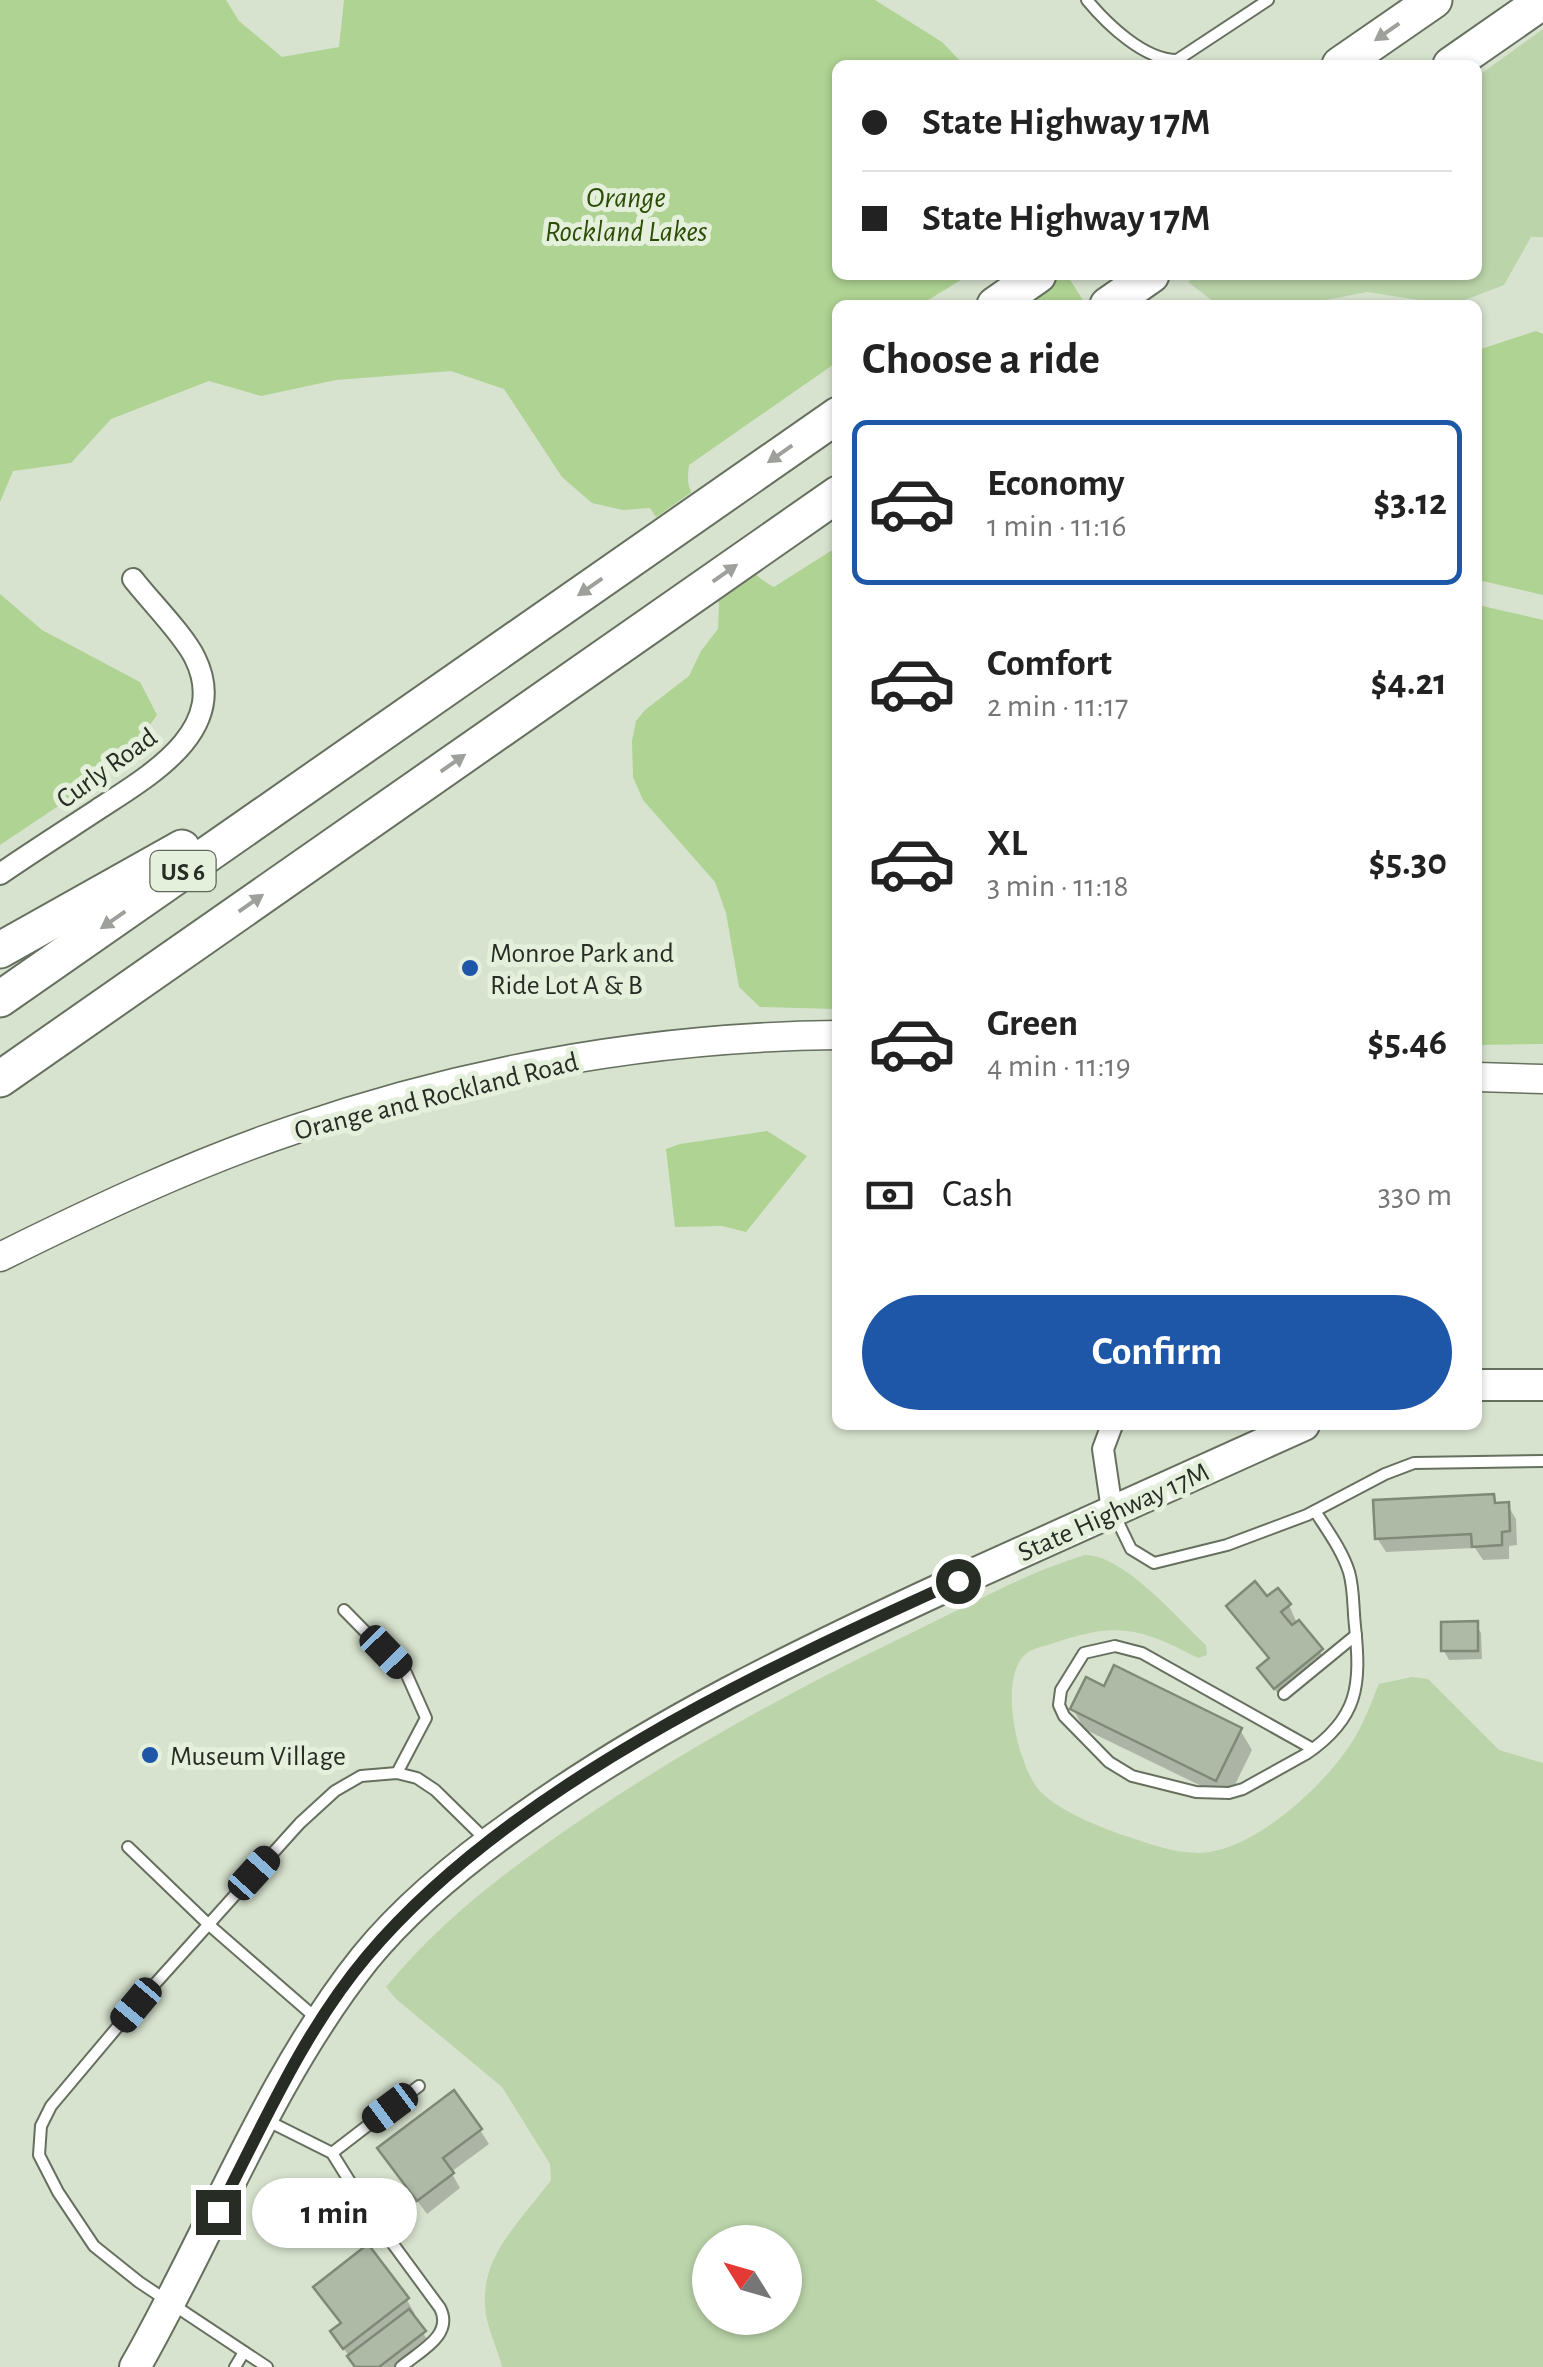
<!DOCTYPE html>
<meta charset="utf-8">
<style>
:root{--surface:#fff;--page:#f6f6f6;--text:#222;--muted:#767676;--line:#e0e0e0;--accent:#1e56a8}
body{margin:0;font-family:"Alegreya Sans",sans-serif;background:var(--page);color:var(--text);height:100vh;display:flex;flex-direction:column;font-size:38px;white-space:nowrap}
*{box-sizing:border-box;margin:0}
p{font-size:32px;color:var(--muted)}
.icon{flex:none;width:55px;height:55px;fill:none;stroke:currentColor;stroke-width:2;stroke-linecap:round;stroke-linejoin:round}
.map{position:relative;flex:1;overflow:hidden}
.sheet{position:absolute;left:832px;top:300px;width:650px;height:1130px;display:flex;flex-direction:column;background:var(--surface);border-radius:15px;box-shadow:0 2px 8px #0004}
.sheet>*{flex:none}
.guide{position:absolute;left:832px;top:60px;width:650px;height:220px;border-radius:15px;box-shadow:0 2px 8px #0004;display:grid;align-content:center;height:220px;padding:0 30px;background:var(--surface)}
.needle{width:65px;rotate:307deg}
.tools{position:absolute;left:692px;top:2225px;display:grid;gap:20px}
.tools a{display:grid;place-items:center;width:110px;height:110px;border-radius:50%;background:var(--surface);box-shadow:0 2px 8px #0004;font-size:50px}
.end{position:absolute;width:45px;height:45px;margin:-22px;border:12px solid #272c24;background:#fff;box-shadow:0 0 0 5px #fff}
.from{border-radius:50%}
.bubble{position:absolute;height:70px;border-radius:35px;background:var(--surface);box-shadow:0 2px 8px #0004;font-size:32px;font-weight:700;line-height:70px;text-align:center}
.car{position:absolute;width:30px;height:60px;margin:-30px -15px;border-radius:12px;box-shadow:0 0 8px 2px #0007;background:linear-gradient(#222 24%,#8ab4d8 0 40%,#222 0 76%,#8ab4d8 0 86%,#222 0)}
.guide b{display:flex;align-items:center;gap:35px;height:95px;font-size:38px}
.guide b+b{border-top:2px solid var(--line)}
.guide i{width:25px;height:25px;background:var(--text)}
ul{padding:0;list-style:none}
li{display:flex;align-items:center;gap:30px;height:165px;margin:0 20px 15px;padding:0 10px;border:5px solid transparent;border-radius:15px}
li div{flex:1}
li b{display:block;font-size:38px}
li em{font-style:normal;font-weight:700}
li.on{border-color:var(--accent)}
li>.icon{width:90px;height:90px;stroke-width:1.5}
h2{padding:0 30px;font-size:45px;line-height:120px}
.pay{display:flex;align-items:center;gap:25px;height:110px;padding:0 30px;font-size:38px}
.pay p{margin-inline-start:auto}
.cta{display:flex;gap:20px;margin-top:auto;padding:20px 30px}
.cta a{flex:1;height:115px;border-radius:60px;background:var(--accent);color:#fff;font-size:40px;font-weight:700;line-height:115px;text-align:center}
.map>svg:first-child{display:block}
</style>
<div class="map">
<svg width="1543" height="2367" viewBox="0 0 1543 2367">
<rect width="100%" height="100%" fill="#d8e3cf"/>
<g fill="#bbd4a9" fill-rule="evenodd">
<polygon points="1543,29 1543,237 1531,237 1504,285 1452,305 1367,292 1300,305 1218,305 1188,282 1197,275 1478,275 1478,76"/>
<path d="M 1085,1555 C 1124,1555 1178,1619 1206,1645 L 1207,1655 L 1198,1658 C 1141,1628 1117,1621 1054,1643 C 1045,1646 1032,1648 1026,1654 C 997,1678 1018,1766 1039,1790 C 1057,1810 1101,1828 1126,1836 C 1150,1844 1174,1853 1199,1853 C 1252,1852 1322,1788 1350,1745 C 1363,1726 1370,1705 1379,1684 L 1412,1677 L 1428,1679 L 1499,1750 L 1543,1763 L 1543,2367 L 502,2367 C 498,2350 489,2332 486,2315 C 477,2257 520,2223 551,2180 L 550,2164 L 502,2087 L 396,1999 L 386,1987 C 445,1915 517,1863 594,1811 C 693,1745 797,1688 905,1636 C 964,1608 1022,1574 1085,1555 ZM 710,2242 L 785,2242 L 785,2318 L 710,2318 Z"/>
</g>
<g fill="#aed392">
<path d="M 0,0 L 226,0 L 239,21 L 282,57 L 339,47 L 344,0 L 875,0 L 942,42 L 964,65 L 838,65 L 838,275 L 969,275 L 920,305 L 838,305 L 837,362 L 689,465 C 688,474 687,482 690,489 C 705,520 744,572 774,587 L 837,547 L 837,1009 L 760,1007 L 739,987 L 726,913 L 715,882 L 643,800 L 633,777 L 632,741 L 636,721 L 645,710 L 689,676 L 701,651 L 718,629 L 719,603 L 685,561 L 650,508 L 623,510 L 592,503 L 562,477 L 504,389 L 451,371 L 336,380 L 261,396 L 209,381 L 111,419 L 71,463 L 13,471 L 0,502 Z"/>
<polygon points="996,275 1067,275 1086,305 1017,305"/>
<polygon points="1536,331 1543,334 1543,595 1478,580 1478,350"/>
<polygon points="0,594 42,630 140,682 157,715 124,762 0,845"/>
<polygon points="1478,605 1543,620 1543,1044 1478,1045"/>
<polygon points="767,1131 807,1156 746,1232 722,1226 675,1227 666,1149 680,1144"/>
</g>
<polygon fill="#d8e3cf" points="696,489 759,573 714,604 652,520"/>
<g fill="#0003">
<polygon points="1493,1496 1498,1505 1507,1504 1516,1519 1517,1545 1509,1546 1509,1559 1483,1560 1475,1548 1386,1552 1377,1538"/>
<polygon points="1267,1600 1289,1605 1296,1621 1329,1664 1284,1702 1260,1669 1270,1660 1229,1606"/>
<polygon points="1476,1624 1481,1633 1482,1659 1449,1660 1444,1651"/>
<polygon points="1105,1689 1240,1730 1252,1750 1228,1799 1084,1729 1073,1709"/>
<polygon points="480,2130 489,2144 451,2172 460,2188 427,2214 389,2163"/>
<polygon points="367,2248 407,2300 415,2314 412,2316 432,2347 406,2367 356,2367 342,2346 342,2325 316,2288"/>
</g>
<g fill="#aeb9a6" stroke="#7f8977" stroke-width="2.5">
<polygon points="1494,1494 1495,1503 1509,1502 1510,1531 1502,1532 1502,1545 1472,1547 1471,1534 1375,1539 1373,1500"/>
<polygon points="1255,1581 1267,1596 1278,1588 1291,1604 1281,1612 1292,1625 1299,1620 1323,1649 1274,1689 1257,1668 1269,1658 1226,1606"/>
<polygon points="1478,1621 1478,1651 1441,1651 1441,1622"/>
<polygon points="1114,1665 1242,1728 1216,1781 1070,1709 1086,1677 1104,1686"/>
<polygon points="454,2090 482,2129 443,2158 454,2173 417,2201 377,2148"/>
<polygon points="368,2244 409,2298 343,2349 330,2331 341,2323 313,2287"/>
<polygon points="409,2309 426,2331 379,2367 355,2367 347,2356"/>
</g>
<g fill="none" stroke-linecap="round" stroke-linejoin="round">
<g stroke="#66705f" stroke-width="14">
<g id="lane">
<path d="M 1087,0 C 1107,24 1144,60 1177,60 L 1268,0"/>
<polyline points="1115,1516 1131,1549 1154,1563 1227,1545 1307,1515 1385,1474 1414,1463 1543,1461"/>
<polyline points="344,1610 406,1673 426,1718 397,1773"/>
<polyline points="1284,1694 1356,1635"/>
<path d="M 1313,1749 L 1142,1653 L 1115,1646 L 1084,1653 L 1061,1690 L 1059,1705 L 1064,1716 L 1109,1762 L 1132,1776 L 1196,1792 L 1229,1793 L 1243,1789 L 1306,1754 C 1359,1718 1361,1685 1355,1626 C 1353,1609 1354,1589 1349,1572 C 1342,1550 1327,1530 1315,1511"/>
<polyline points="128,1847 208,1924 316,2018"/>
<path d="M 266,2120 L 332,2153 L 365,2206 L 440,2308 C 454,2335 420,2351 401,2367"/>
<polyline points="332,2153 419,2086"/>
<polyline points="235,2367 244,2352"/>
<polyline points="267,2367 139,2282 94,2246 58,2192 39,2155 41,2126 51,2106 136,2005 300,1823 335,1791 361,1776 397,1773 417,1778 435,1790 488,1842"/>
</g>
</g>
<g stroke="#66705f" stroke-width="24">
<g id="street">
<path d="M 0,874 C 32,852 65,831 97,810 C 147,777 231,731 195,658 C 184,635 150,601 133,579"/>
<polyline points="1112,1510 1103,1449 1112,1425"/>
</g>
</g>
<g stroke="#66705f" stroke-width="31">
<g id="secondary">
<polyline points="1478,1077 1543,1079"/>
<path d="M 0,1257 C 95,1210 192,1164 293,1130 C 468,1070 652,1037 838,1035"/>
</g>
</g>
<g stroke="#66705f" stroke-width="34">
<g id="primary">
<polyline points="1478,1385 1543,1385"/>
<path d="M 135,2367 C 211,2234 269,2078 365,1958 C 409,1904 465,1859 522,1819 C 655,1724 800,1654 947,1586 C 1066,1532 1185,1478 1304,1425"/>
</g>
</g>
<g stroke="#66705f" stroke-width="39">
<g id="highway">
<polyline points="1340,65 1434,0"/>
<polyline points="1451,65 1543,1"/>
<polyline points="995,305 1038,275"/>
<polyline points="1108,305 1151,275"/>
<polyline points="0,950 182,848"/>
<polyline points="0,999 838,415"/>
<polyline points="0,1079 838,494"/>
</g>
</g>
<use href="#lane" stroke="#fff" stroke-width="10"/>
<use href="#street" stroke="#fff" stroke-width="20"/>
<use href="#secondary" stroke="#fff" stroke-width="28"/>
<use href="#primary" stroke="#fff" stroke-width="30"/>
<use href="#highway" stroke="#fff" stroke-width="35"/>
</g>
<defs><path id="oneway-solid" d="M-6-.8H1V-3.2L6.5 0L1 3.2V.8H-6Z" transform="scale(2.5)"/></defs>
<g fill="#9ea09c">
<use href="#oneway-solid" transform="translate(1387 32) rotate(145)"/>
<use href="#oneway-solid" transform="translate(780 454) rotate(145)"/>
<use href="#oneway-solid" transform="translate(725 573) rotate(-35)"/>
<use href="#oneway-solid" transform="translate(590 587) rotate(145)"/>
<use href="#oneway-solid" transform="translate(453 763) rotate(-35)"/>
<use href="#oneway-solid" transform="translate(251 903) rotate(-35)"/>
<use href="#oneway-solid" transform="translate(113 920) rotate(145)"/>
</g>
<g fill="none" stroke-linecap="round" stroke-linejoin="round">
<path stroke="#272c24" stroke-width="12" d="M 218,2212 C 263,2125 303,2032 367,1956 C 510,1787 759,1671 958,1581"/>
</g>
<g fill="#1e56a8" stroke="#e5f0dc" stroke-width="4">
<circle cx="470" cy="968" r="10"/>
<circle cx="150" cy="1755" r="10"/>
</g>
<g text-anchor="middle" stroke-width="10" stroke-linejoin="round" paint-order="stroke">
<rect fill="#e5f0dc" stroke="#60675b" stroke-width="2.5" x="150.5" y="851" width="65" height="40" rx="8"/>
<g font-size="25" font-weight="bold" fill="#272c24">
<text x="183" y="880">US 6</text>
</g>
<g font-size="28" fill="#272c24" stroke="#e5f0dc">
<text transform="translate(106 767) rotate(-36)" y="10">Curly Road</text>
<text transform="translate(436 1095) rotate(-14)" y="10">Orange and Rockland Road</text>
<text transform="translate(1113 1511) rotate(-24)" y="10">State Highway 17M</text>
</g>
<g font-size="28" fill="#272c24" stroke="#e5f0dc" text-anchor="start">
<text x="490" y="962">Monroe Park and<tspan x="490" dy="32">Ride Lot A &amp; B</tspan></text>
<text x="170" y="1765">Museum Village</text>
</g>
<g font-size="30" font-style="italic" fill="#2d4d07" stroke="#e5f0dc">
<text x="626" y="207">Orange<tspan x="626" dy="34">Rockland Lakes</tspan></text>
</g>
</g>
</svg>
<div class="tools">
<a><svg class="needle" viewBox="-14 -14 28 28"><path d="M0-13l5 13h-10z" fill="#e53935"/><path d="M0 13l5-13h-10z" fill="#767676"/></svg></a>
</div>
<i class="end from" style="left:958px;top:1581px"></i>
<i class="end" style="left:218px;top:2212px"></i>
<div class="bubble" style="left:252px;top:2178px;width:165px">1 min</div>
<i class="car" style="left:386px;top:1652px;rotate:136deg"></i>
<i class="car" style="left:254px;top:1873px;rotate:42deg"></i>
<i class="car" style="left:136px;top:2005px;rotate:220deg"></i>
<i class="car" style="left:390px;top:2108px;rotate:233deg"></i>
<div class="guide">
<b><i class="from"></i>State Highway 17M</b>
<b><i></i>State Highway 17M</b>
</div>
<section class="sheet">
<h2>Choose a ride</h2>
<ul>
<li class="on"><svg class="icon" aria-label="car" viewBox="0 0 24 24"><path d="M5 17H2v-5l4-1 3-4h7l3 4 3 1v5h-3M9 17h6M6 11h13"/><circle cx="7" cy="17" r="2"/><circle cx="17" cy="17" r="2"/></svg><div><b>Economy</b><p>1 min · 11:16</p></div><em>$3.12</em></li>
<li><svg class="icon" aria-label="car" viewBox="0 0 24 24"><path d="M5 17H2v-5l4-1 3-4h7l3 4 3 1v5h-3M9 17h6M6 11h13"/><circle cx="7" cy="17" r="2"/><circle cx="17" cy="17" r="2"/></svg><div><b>Comfort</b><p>2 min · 11:17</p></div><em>$4.21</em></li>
<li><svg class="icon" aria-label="car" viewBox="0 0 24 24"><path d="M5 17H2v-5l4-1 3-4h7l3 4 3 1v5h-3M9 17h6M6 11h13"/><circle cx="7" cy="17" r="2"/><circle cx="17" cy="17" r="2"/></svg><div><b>XL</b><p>3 min · 11:18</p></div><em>$5.30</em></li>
<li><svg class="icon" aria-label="car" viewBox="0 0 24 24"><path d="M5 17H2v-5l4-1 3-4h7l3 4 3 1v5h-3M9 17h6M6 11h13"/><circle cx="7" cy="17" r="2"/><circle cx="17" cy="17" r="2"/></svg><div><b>Green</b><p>4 min · 11:19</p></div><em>$5.46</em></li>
</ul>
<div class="pay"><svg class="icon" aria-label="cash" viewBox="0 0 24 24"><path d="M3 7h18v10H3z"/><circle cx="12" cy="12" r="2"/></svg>Cash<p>330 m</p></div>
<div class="cta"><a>Confirm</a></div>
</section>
</div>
